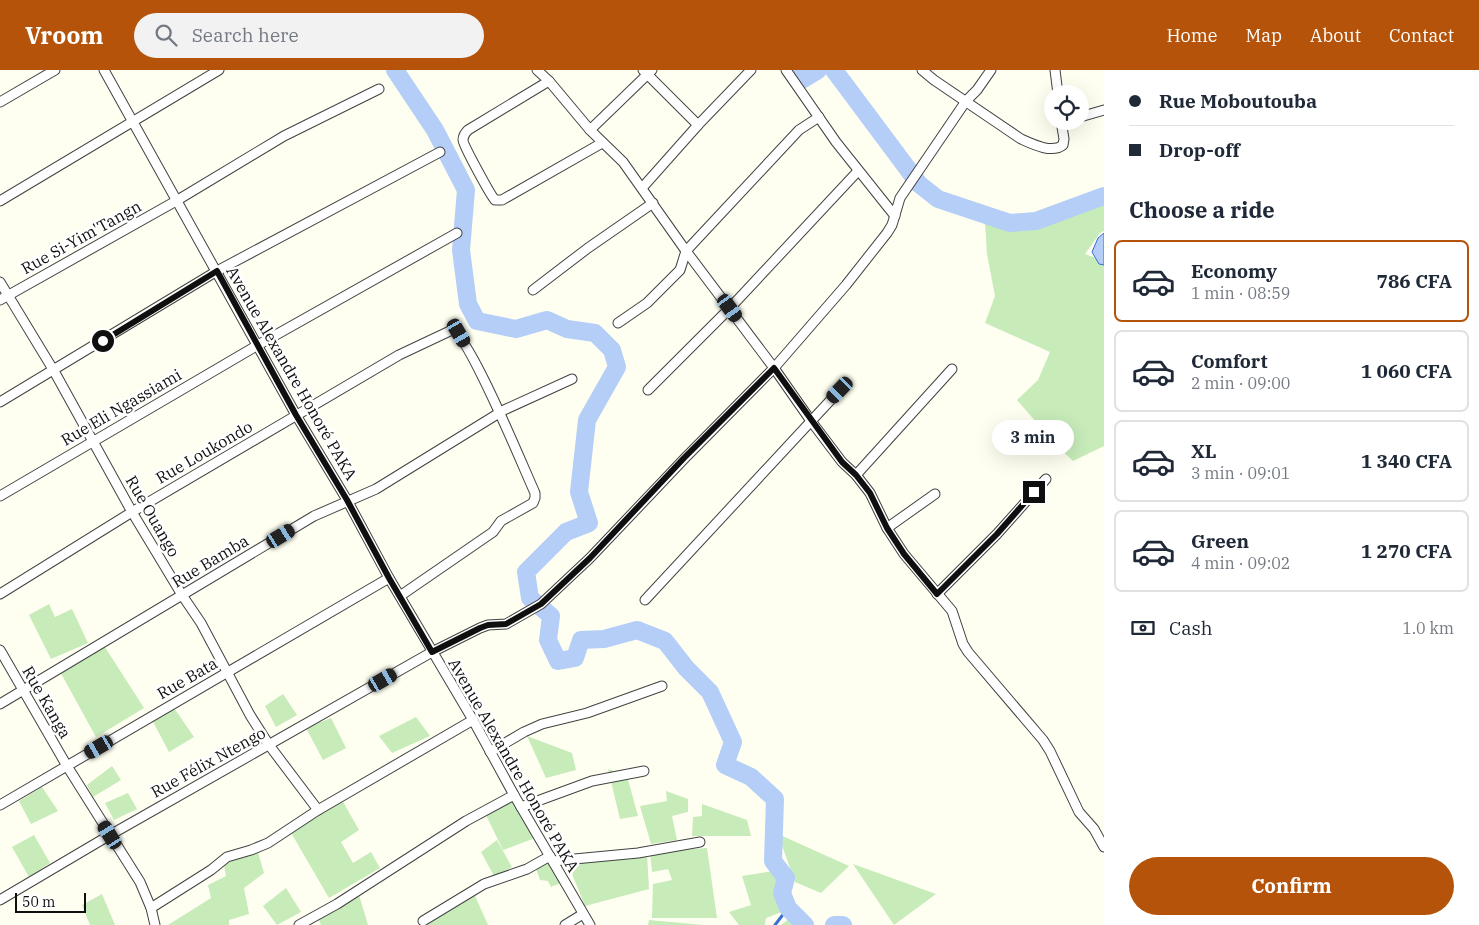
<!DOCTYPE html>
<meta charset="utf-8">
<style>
:root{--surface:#fff;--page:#f2f2f3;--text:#1f2937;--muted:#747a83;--line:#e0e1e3;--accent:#b45309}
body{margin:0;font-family:"IBM Plex Serif",serif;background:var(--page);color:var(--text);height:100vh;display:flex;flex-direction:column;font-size:19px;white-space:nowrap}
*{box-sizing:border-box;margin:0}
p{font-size:16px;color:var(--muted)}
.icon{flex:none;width:28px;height:28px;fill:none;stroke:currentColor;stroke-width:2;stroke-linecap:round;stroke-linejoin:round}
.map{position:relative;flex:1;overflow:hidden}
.sheet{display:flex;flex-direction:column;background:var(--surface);width:375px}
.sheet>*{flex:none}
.top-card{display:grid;align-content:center;height:110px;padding:0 25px;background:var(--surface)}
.tools{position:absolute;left:1044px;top:15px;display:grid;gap:10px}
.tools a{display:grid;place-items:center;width:45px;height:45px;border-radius:50%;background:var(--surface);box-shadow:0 5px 20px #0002;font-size:25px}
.scale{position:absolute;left:15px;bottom:12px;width:71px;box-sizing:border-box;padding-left:5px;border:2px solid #0f0f0f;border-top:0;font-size:14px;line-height:18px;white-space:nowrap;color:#0f0f0f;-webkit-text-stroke:4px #fff;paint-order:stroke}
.end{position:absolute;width:22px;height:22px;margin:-11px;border:6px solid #0f0f0f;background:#fff;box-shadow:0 0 0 2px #fff}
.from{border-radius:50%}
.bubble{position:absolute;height:35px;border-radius:18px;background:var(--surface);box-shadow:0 5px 20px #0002;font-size:16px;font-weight:700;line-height:35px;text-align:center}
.car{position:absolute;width:15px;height:30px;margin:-15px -8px;border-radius:6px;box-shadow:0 0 4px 1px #0007;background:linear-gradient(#222 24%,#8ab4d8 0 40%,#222 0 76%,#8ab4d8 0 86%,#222 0)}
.top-card b{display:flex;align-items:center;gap:18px;height:48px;font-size:19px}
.top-card b+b{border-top:1px solid var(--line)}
.top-card i{width:12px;height:12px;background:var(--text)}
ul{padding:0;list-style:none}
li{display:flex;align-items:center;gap:15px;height:82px;margin:0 10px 8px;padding:0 15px;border:2px solid var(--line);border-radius:8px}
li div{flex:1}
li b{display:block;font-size:19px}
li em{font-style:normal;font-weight:700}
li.selected{border-color:var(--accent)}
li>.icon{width:45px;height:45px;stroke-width:1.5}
h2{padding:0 25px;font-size:22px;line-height:60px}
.pay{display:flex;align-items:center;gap:12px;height:55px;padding:0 25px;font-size:19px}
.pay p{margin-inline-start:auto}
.cta{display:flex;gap:10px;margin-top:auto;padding:10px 25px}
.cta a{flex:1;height:58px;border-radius:30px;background:var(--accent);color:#fff;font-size:20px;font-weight:700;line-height:58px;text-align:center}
header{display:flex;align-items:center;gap:30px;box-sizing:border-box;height:70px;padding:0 25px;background:var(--accent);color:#fff}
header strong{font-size:24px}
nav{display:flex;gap:28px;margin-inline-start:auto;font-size:18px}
.search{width:350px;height:45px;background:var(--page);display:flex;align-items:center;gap:12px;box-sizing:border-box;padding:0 18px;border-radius:28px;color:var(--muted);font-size:19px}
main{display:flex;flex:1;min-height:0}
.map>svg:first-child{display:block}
</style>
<header>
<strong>Vroom</strong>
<div class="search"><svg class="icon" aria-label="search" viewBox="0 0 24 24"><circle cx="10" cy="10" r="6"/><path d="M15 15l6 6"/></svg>Search here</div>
<nav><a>Home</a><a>Map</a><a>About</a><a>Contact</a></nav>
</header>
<main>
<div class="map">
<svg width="1104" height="855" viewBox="0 0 1104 855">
<rect width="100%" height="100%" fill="#fefff1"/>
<g fill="#c7ebb9">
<polygon points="1096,131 1104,134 1104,161 1100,163 1085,184 1104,191 1104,376 1073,391 1056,375 1017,330 1038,310 1050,282 985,253 995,226 987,184 985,152 1063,140"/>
<polygon points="49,534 55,547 72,539 88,573 51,589 29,545"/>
<polygon points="101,571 144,638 96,667 58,598"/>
<polygon points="283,624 297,645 276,657 265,636"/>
<polygon points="170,632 194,667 169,682 149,644"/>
<polygon points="416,647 430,666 392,683 379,666"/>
<polygon points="331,648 346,678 323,690 306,658"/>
<polygon points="527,666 572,683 576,700 546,708"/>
<polygon points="112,696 121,710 93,727 87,715"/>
<polygon points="608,699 627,706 638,746 620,749"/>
<polygon points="42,717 58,741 31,754 19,731"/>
<polygon points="666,721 688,729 688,742 672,746 677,770 651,774 640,736 667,731"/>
<polygon points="128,723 137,739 114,750 105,733"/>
<polygon points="342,730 359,760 341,772 353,793 371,782 380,798 329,828 290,761"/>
<polygon points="515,730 535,768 503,780 485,743"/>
<polygon points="702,734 747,750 751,766 692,766 693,747 702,746"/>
<polygon points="778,764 849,796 821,823 795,812"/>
<polygon points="34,765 50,793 29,807 12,777"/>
<polygon points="497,770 512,797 494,806 481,782"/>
<polygon points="707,778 717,848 652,848 653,814 672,810 668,799 652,802 650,782"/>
<polygon points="257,779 264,803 244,818 249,844 229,850 229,855 168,855 211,828 208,815 226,806 224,795"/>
<polygon points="647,784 649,819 585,836 567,792"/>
<polygon points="550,789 563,812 551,817 548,811 540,810 535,796"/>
<polygon points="853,794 936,824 894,855"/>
<polygon points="779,800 787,840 766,848 765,855 739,855 729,842 751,835 742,806"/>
<polygon points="286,818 301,842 277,855 263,836"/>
<polygon points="472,819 488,855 429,855 425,849"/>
<polygon points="102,824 115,855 90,855 82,835"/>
<polygon points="359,825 368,855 321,855 318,848"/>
<polygon points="795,844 804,855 781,855"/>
<polygon points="649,850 704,855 648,855"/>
</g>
<polygon fill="#b4cef8" stroke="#3870d1" points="1104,163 1104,195 1099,194 1092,182 1098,168"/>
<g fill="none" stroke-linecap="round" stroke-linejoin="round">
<polyline stroke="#3870d1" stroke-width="3" points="775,855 788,838"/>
<g stroke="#b4cef8" stroke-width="18">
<polyline points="395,0 435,60 466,120 461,180 468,234 477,251 516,259 547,250 567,259 595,263 612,280 617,297 587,350 579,422 589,453 566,462 526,502 530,528 551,546 548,570 558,591 575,588 581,570 604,569 637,560 665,571 686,598 710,622 733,672 725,695 751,707 775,729 773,791 786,808 782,823 788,838 805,855"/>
<polyline points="790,0 800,11 818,0"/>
<polyline points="834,0 919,114 938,129 1010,153 1036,151 1104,126"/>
<polyline points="834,855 843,855"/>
</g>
<g stroke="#424242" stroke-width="11">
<g id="minor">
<polyline points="104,0 296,345 347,430 389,508 473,650 514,725 590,855"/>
<polyline points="537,0 549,11 590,60 623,92 686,181 774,298 811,351 842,392 856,405 870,423 887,458 904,484 952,541 963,574 968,582 1043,670 1050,681 1079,742 1094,759 1104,777"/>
<polyline points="643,0 698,55"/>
<polyline points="786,0 836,72 895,146"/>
<path d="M 922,0 L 934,10 L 1021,69 C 1032,74 1052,84 1063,75 L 1064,69 L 1061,51"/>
<polyline points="1055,0 1058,24"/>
<path d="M 549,11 L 468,60 C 465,63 463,66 463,70 C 463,75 491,126 495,130 L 502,130 L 602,73"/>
<polyline points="0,32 55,0"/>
<polyline points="1080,47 1104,40"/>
<polyline points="590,60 652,0"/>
<polyline points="642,118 698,55 751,0"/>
<polyline points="0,131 219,0"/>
<polyline points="0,212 54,301 132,442 182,525 201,553 250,645 269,675 318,740"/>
<polyline points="533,220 588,178 653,133"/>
<polyline points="0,230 176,131 284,66 379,19"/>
<polyline points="618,253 647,233 680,200 686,181 799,60 819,47"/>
<polyline points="648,320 730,238 858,101"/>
<polyline points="0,332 217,201 440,82"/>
<polyline points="856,405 952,299"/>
<polyline points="0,426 258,275 457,163"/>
<polyline points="887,458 935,424"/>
<path d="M 0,524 L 132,442 L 399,285 L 452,260 C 469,265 524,399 535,423 L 535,428 L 533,433 L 501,451 L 493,462 L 400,526"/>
<polyline points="937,524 997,464 1046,409"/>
<polyline points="645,530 840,320"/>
<polyline points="0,580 67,696 140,812 151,838 155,855"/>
<polyline points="0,634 314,446 376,419 504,340 572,309"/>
<polyline points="490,682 524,662 542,654 587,643 662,616"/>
<polyline points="0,735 389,508"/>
<polyline points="521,737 592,711 644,701"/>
<polyline points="553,791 638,783 700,772"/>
<polyline points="0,830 110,765 432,582 480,558 488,555 506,554 541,534 590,488 685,388 774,298 846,215 887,163 892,155 900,128 966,31 977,20 991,0"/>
<polyline points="151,838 211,800 227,787 251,780 268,773 318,740 473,650"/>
<polyline points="423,851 484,814 527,799 550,786"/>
<polyline points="299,855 337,834 466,751 514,725"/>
<polyline points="565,855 583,844"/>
</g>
</g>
<use href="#minor" stroke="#fff" stroke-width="9"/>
</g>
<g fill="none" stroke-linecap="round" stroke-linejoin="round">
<polyline stroke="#0f0f0f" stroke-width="6" points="103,271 217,201 296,345 347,430 389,508 432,582 480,558 488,555 506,554 541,534 590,488 684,388 774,298 842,392 856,405 870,423 887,458 904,484 937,524 997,464 1034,422"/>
</g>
<g text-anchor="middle" stroke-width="5" stroke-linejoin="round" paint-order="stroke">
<g font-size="16" fill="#0f0f0f" stroke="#fff">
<text transform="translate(81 167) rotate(-29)" y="6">Rue Si-Yim'Tangn</text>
<text transform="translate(292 303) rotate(60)" y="6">Avenue Alexandre Honoré PAKA</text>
<text transform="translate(121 337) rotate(-30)" y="6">Rue Eli Ngassiami</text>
<text transform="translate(204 382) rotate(-30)" y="6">Rue Loukondo</text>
<text transform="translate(153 446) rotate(60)" y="6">Rue Ouango</text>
<text transform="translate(210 491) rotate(-31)" y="6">Rue Bamba</text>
<text transform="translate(187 608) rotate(-30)" y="6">Rue Bata</text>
<text transform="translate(47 632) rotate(60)" y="6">Rue Kanga</text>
<text transform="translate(208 692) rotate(-29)" y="6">Rue Félix Ntengo</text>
<text transform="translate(514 695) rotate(60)" y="6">Avenue Alexandre Honoré PAKA</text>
</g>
</g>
</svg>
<div class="tools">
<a><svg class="icon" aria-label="locate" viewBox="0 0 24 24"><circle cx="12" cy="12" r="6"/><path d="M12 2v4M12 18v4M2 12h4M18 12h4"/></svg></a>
</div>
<div class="scale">50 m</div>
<i class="end from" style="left:103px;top:271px"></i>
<i class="end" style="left:1034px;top:422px"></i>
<div class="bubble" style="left:992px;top:350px;width:82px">3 min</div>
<i class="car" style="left:730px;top:238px;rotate:144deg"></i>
<i class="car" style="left:459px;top:263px;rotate:150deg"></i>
<i class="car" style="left:840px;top:320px;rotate:224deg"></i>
<i class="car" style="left:281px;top:466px;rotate:59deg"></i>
<i class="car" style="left:383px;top:610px;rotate:60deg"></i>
<i class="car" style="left:99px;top:677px;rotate:240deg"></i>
<i class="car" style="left:110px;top:765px;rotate:328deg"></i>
</div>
<section class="sheet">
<div class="top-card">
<b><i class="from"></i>Rue Moboutouba</b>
<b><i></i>Drop-off</b>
</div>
<h2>Choose a ride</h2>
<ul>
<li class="selected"><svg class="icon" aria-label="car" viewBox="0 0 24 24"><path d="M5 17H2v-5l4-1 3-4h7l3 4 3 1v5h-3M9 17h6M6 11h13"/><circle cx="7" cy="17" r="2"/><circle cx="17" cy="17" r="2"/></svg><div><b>Economy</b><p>1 min · 08:59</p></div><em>786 CFA</em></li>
<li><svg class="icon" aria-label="car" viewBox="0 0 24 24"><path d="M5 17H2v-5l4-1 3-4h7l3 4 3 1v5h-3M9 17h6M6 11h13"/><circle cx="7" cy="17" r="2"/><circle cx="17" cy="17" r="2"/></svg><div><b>Comfort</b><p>2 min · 09:00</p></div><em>1 060 CFA</em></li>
<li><svg class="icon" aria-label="car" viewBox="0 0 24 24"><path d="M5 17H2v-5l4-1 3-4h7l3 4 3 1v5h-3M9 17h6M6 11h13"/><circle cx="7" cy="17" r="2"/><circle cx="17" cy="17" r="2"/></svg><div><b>XL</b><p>3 min · 09:01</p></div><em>1 340 CFA</em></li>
<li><svg class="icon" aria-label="car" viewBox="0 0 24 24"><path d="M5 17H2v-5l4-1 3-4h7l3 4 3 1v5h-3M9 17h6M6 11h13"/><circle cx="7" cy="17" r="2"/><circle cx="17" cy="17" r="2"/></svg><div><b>Green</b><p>4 min · 09:02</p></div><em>1 270 CFA</em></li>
</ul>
<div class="pay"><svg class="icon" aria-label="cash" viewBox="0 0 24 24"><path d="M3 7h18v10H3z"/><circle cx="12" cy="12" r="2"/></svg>Cash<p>1.0 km</p></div>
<div class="cta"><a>Confirm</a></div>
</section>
</main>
